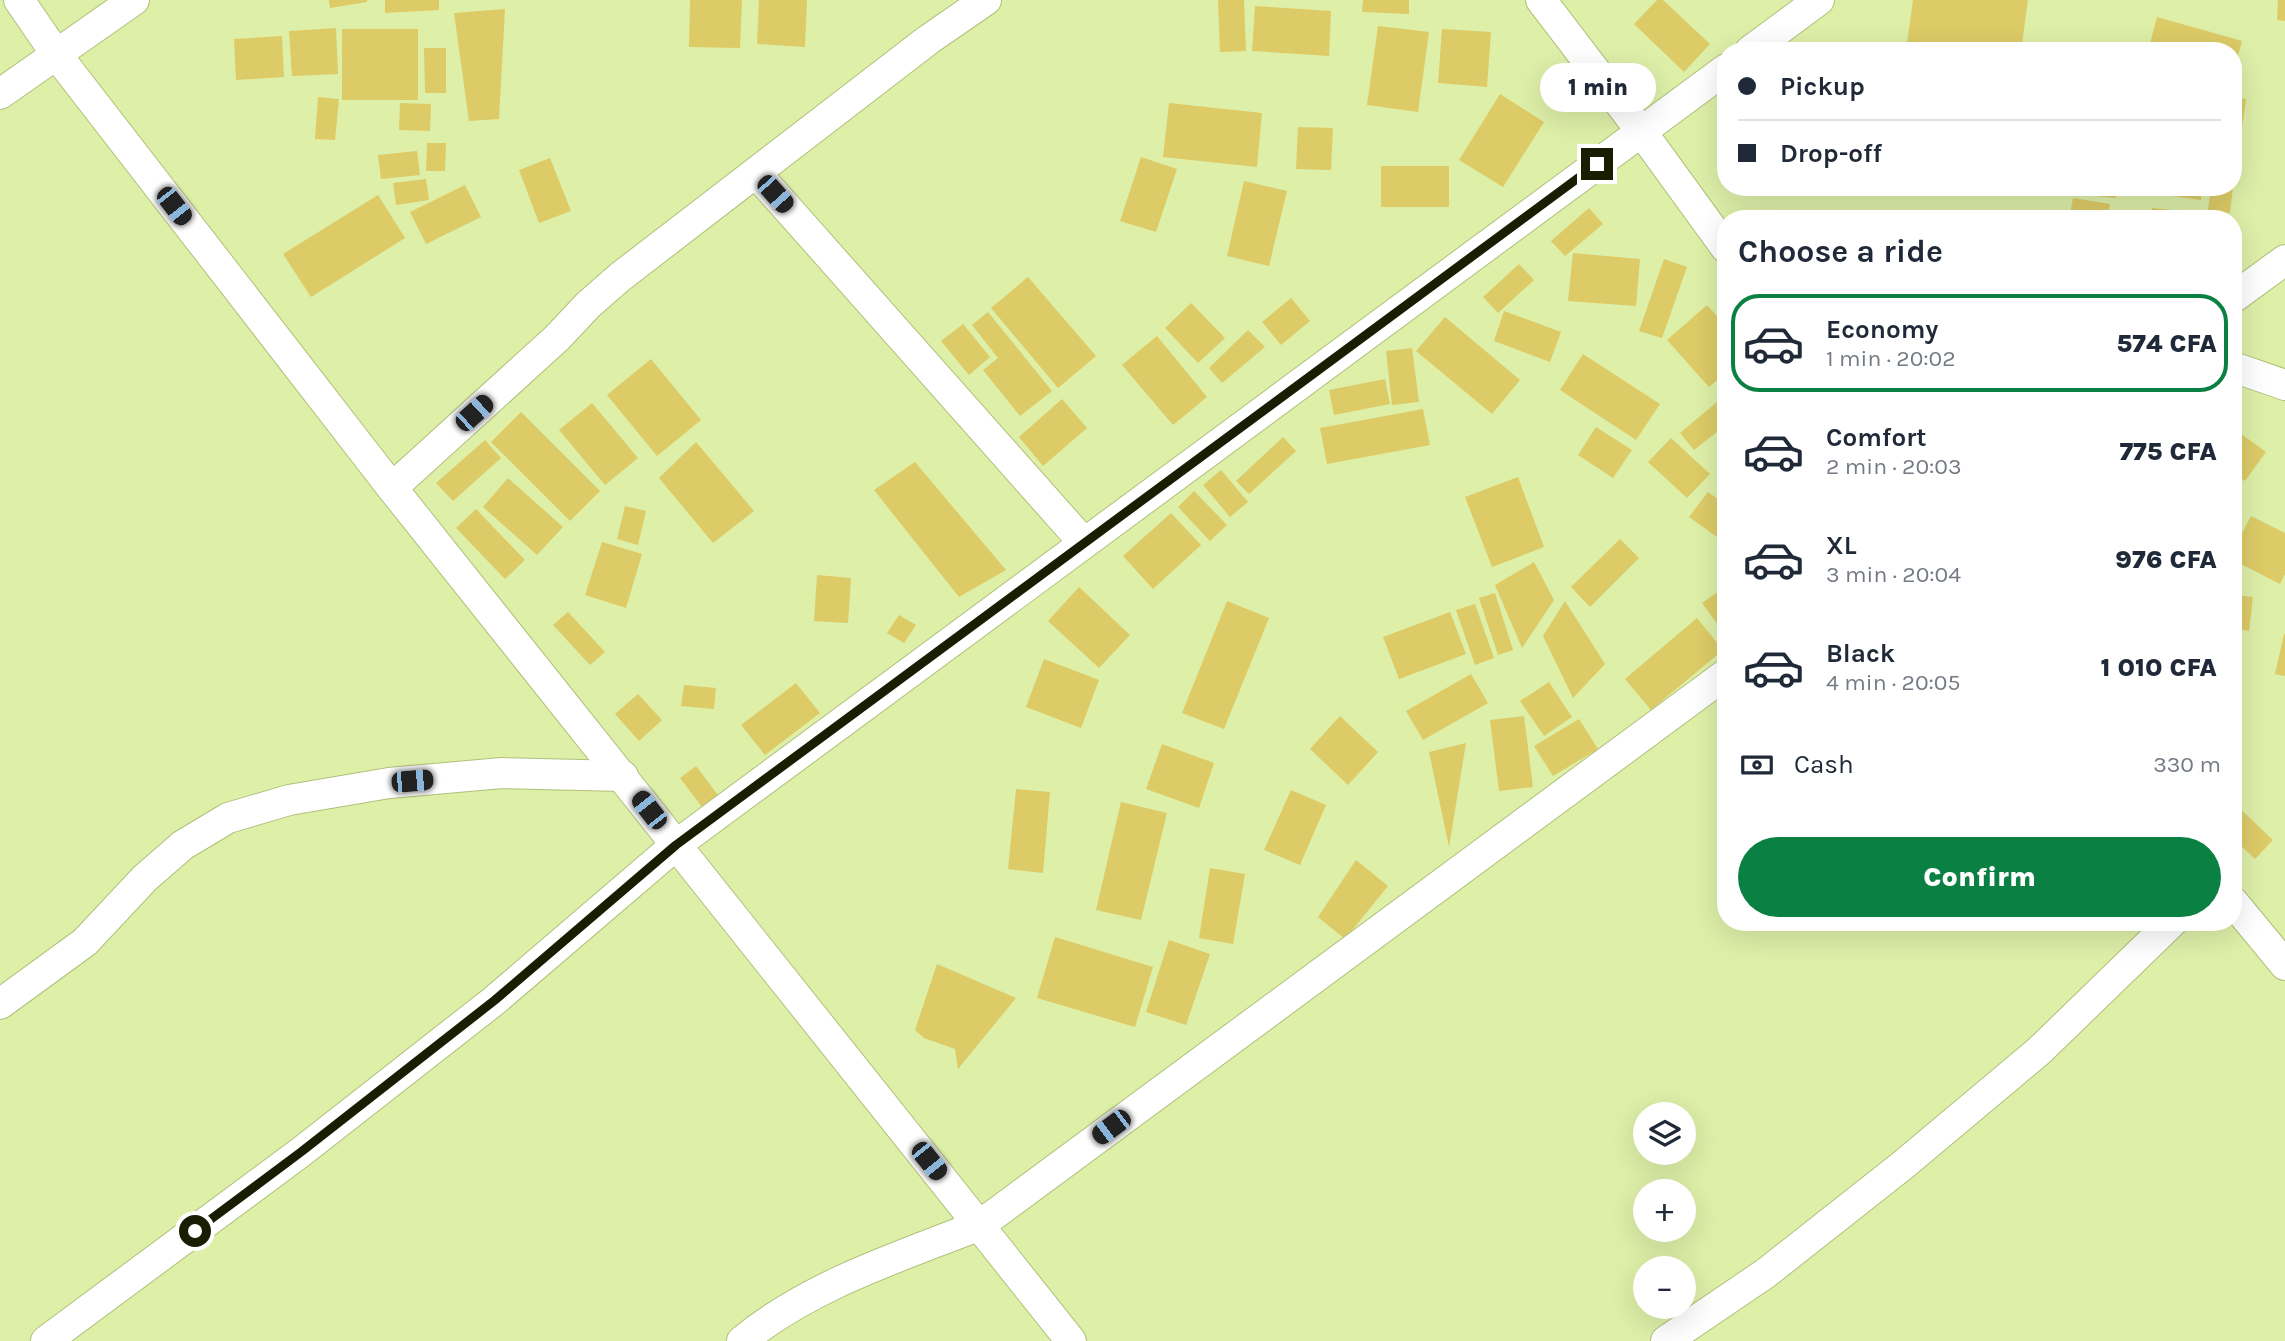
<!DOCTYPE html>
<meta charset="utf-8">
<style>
:root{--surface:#fff;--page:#f2f2f3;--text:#1f2937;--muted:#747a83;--line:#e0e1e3;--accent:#0b8043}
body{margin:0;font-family:Karla,sans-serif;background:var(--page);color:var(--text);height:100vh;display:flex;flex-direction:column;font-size:26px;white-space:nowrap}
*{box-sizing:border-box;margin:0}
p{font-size:23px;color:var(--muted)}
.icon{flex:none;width:38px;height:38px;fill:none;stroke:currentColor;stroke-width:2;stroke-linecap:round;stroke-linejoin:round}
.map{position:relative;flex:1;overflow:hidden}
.sheet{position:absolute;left:1717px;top:210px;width:525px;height:721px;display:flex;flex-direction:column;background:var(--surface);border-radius:28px;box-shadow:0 7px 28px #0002}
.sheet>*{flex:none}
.top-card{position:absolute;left:1717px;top:42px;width:525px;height:154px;border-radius:28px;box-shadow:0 7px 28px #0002;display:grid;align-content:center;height:154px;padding:0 21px;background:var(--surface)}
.tools{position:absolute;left:1633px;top:1102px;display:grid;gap:14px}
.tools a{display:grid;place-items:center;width:63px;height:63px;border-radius:50%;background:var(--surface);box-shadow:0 7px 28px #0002;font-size:35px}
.end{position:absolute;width:32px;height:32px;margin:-16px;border:9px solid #191e03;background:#fff;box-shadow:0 0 0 4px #fff}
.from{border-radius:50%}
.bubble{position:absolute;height:49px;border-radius:24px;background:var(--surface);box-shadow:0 7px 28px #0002;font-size:23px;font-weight:800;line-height:49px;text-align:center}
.car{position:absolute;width:21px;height:42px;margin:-21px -10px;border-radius:9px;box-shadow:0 0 5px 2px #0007;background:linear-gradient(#222 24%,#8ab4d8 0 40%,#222 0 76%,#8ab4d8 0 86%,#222 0)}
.top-card b{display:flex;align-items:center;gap:24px;height:66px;font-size:26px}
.top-card b+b{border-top:2px solid var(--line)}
.top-card i{width:18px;height:18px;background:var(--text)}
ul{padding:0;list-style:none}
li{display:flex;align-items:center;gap:21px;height:98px;margin:0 14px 10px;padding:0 7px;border:4px solid transparent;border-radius:28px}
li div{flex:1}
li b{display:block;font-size:26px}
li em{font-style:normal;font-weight:800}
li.selected{border-color:var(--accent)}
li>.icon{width:63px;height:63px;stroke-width:1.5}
h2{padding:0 21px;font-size:32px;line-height:84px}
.pay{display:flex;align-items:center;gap:18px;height:77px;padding:0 21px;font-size:26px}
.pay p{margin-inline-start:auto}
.primary-button{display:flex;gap:14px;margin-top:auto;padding:14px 21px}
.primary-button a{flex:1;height:80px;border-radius:42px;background:var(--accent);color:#fff;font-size:28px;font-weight:800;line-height:80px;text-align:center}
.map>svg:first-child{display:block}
</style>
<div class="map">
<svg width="2285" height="1341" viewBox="0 0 2285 1341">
<rect width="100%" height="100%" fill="#deefa8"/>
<g fill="#ddcb67">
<polygon points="329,0 367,0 367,2 330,8"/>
<polygon points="385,0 439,0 439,10 385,13"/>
<polygon points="690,0 742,0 740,48 689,47"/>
<polygon points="759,0 807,0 805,47 757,44"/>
<polygon points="1218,0 1244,0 1246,51 1220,52"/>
<polygon points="1363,0 1409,0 1409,14 1362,12"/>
<polygon points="1657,0 1663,0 1710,44 1684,72 1634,24"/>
<polygon points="1913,0 2028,0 2021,51 1962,51 1907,43"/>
<polygon points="2278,0 2285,0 2285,21 2277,20"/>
<polygon points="1255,6 1331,11 1329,56 1252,51"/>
<polygon points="505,9 499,119 469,121 454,13"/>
<polygon points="2157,17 2242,41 2234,70 2233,51 2148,51"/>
<polygon points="1378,26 1429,32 1418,112 1367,105"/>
<polygon points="336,28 338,74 292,76 289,31"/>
<rect x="342" y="29" width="76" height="71"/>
<polygon points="1442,29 1491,32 1487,87 1438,83"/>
<polygon points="282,36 284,77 236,80 234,39"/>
<polygon points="424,48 446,48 446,93 425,93"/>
<polygon points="1500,94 1544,122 1503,187 1459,160"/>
<polygon points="318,97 339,99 335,140 315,139"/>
<polygon points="2233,97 2246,99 2235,179 2233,179"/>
<polygon points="400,103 431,104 430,131 399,130"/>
<polygon points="1169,103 1262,113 1257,167 1163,157"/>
<polygon points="1298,127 1333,128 1331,170 1296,169"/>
<polygon points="427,143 446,143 445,171 426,171"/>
<polygon points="417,151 420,175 381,179 378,155"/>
<polygon points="1141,157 1177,169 1156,232 1120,221"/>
<polygon points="550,158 571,211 539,223 519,170"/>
<rect x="1381" y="166" width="68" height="41"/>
<polygon points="426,179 429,200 396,205 393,183"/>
<polygon points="1244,181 1287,191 1269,266 1227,256"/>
<polygon points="465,185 481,217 426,244 410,212"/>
<polygon points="2086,187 2117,187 2116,198 2085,195"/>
<polygon points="2144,187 2202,187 2201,200 2143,192"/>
<polygon points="2211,187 2233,187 2230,213 2208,210"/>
<polygon points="378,195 405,238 311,297 283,254"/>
<polygon points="2073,198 2110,204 2107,219 2069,219"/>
<polygon points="1589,208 1603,224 1565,256 1551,241"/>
<polygon points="2152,208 2214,214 2213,219 2151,219"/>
<polygon points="1573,253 1640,259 1636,306 1568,301"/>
<polygon points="1664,259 1687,267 1662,338 1639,331"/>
<polygon points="1519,264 1534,280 1498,313 1483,297"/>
<polygon points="1028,277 1096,356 1058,388 991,308"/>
<polygon points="1291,298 1310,321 1281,345 1262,322"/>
<polygon points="1191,303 1225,338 1198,363 1165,328"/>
<polygon points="1707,305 1726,326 1726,373 1709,387 1667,340"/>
<polygon points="1504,311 1561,332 1550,362 1494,341"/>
<polygon points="988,312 1052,391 1020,416 983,370 998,358 972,325"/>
<polygon points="1445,317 1520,380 1492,414 1416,351"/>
<polygon points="963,324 990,357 969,375 941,341"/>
<polygon points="1248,330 1265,347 1222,383 1209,368"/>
<polygon points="1157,336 1207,397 1173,425 1122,365"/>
<polygon points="1412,348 1419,402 1392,405 1386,351"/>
<polygon points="1583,354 1660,404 1636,440 1560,390"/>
<polygon points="651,359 701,420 657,456 607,395"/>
<polygon points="1385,379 1390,404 1334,415 1329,390"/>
<polygon points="1062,399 1087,428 1043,466 1019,437"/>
<polygon points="1717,402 1726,413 1726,425 1694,450 1680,433"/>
<polygon points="592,403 638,458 605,485 559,430"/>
<polygon points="1423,409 1430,445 1327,464 1320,428"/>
<polygon points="521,412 600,491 570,521 491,442"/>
<polygon points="1596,427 1632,450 1613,478 1578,455"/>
<polygon points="2233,428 2266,452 2245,481 2233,473"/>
<polygon points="1283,437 1296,451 1249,494 1236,481"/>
<polygon points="1671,438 1710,474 1687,498 1648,462"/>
<polygon points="485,440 501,458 453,501 436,483"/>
<polygon points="696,442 754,511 713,543 659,478"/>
<polygon points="915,462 1006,570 959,597 874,490"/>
<polygon points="1221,470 1248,502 1230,517 1203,485"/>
<polygon points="1518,477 1544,547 1492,567 1465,497"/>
<polygon points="508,478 563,527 537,555 483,507"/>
<polygon points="1194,491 1227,525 1210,541 1178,507"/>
<polygon points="1708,492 1726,505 1724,542 1689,517"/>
<polygon points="625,506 646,511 638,545 617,539"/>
<polygon points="476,509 525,560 505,579 456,528"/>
<polygon points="1171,513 1201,545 1153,589 1123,556"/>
<polygon points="2251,516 2285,533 2285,574 2280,584 2233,560 2233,551"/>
<polygon points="1620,539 1639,558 1590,607 1571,587"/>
<polygon points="602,542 642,554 626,608 585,595"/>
<polygon points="1534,562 1554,600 1522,648 1495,585"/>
<polygon points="817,575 851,578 848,623 814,621"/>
<polygon points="1726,586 1726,636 1702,603"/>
<polygon points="1079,587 1130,635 1099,668 1048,621"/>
<polygon points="1495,593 1513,650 1498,655 1479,598"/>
<polygon points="2233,595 2253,597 2249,631 2233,628"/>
<polygon points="1227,601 1269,618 1224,729 1182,713"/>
<polygon points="1565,601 1605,664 1573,698 1543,636"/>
<polygon points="1475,604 1494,658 1475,665 1456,610"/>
<polygon points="568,612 605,652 590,665 553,625"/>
<polygon points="1450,612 1466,654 1399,679 1383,637"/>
<polygon points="899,615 916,625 904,643 887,633"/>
<polygon points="1697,618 1723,650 1651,710 1625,679"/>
<polygon points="2284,634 2285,634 2285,676 2275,674"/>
<polygon points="1044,659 1099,680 1081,728 1026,707"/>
<polygon points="1471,674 1488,703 1423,740 1406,711"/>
<polygon points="1549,682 1572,717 1544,736 1520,701"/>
<polygon points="796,683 820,713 765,755 741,725"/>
<polygon points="684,685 716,688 714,709 681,706"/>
<polygon points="638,694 662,720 639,741 615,714"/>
<polygon points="1340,716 1378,752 1348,785 1310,749"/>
<polygon points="1524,716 1533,787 1499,791 1490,720"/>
<polygon points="1579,719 1598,749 1553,776 1534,746"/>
<polygon points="1466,743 1449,847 1429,752"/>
<polygon points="1162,744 1214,763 1199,808 1146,789"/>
<polygon points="696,766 721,799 705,811 680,778"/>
<polygon points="1016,789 1050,792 1043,873 1008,869"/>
<polygon points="1291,790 1326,805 1300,865 1264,850"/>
<polygon points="1121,802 1167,813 1141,920 1096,910"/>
<polygon points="2236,805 2273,840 2255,859 2233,838 2233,808"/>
<polygon points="1356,860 1388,886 1345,939 1318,917"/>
<polygon points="1210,868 1245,874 1233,944 1199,938"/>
<polygon points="1055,937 1153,967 1135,1027 1037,998"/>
<polygon points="1169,940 1210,954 1186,1025 1146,1012"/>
<polygon points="937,964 1016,998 958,1069 955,1049 924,1038 915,1030"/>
</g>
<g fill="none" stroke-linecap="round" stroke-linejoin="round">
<g stroke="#b0c07b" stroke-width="32">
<g id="minor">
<polyline points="19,0 56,54 392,488 1071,1341"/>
<polyline points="1541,0 1641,131 1726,248"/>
<polyline points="1750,51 1819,0"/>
<polyline points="0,94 134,0"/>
<polyline points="756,173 1084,543"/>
<polyline points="2233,298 2285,260"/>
<polyline points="2233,367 2285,385"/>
<polyline points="392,488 557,338 588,305 620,277 928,40 986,0"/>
<polyline points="2233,902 2285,965"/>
<polyline points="0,1004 85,942 145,878 183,845 228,818 289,800 389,783 502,773 623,776"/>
<polyline points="46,1341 301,1152 495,1000 676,845 1726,69"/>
<path d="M 742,1341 C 810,1285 899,1257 980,1225 L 1726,674"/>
<polyline points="1666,1341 1766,1273 1903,1165 2039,1051 2172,922"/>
</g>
</g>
<use href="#minor" stroke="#fff" stroke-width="30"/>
</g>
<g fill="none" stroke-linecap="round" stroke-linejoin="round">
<polyline stroke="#191e03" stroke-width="9" points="195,1231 301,1152 495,1000 676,845 1597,164"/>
</g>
</svg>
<div class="tools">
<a><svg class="icon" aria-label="layers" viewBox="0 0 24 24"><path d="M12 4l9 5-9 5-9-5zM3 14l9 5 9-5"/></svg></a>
<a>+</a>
<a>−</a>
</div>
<i class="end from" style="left:195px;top:1231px"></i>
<i class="end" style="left:1597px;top:164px"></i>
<div class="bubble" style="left:1540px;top:63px;width:116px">1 min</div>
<i class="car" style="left:775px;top:194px;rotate:138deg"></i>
<i class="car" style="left:174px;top:206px;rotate:142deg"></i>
<i class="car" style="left:474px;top:413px;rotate:48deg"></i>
<i class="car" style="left:412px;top:781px;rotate:85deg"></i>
<i class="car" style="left:649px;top:810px;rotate:322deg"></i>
<i class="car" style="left:1111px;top:1127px;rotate:233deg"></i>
<i class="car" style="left:929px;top:1161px;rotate:141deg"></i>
<div class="top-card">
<b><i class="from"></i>Pickup</b>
<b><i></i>Drop-off</b>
</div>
<section class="sheet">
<h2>Choose a ride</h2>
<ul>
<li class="selected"><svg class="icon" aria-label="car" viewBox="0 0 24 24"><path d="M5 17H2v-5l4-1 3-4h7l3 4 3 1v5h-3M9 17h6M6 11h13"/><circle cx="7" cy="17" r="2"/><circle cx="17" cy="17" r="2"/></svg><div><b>Economy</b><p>1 min · 20:02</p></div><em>574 CFA</em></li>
<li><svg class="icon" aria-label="car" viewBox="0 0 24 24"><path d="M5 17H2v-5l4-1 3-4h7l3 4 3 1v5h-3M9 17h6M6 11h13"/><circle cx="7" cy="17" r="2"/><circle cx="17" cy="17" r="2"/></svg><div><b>Comfort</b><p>2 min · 20:03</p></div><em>775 CFA</em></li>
<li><svg class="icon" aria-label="car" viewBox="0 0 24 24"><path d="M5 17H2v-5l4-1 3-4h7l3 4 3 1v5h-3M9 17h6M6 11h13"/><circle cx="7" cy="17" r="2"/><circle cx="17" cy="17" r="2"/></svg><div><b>XL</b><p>3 min · 20:04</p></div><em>976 CFA</em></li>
<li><svg class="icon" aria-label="car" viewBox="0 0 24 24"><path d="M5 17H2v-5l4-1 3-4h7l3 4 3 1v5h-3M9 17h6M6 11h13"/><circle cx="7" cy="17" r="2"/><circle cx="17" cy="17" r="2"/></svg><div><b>Black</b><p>4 min · 20:05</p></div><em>1 010 CFA</em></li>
</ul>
<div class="pay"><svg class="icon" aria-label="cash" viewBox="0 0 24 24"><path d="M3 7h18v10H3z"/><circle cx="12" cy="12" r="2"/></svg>Cash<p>330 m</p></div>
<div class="primary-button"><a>Confirm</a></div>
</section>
</div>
